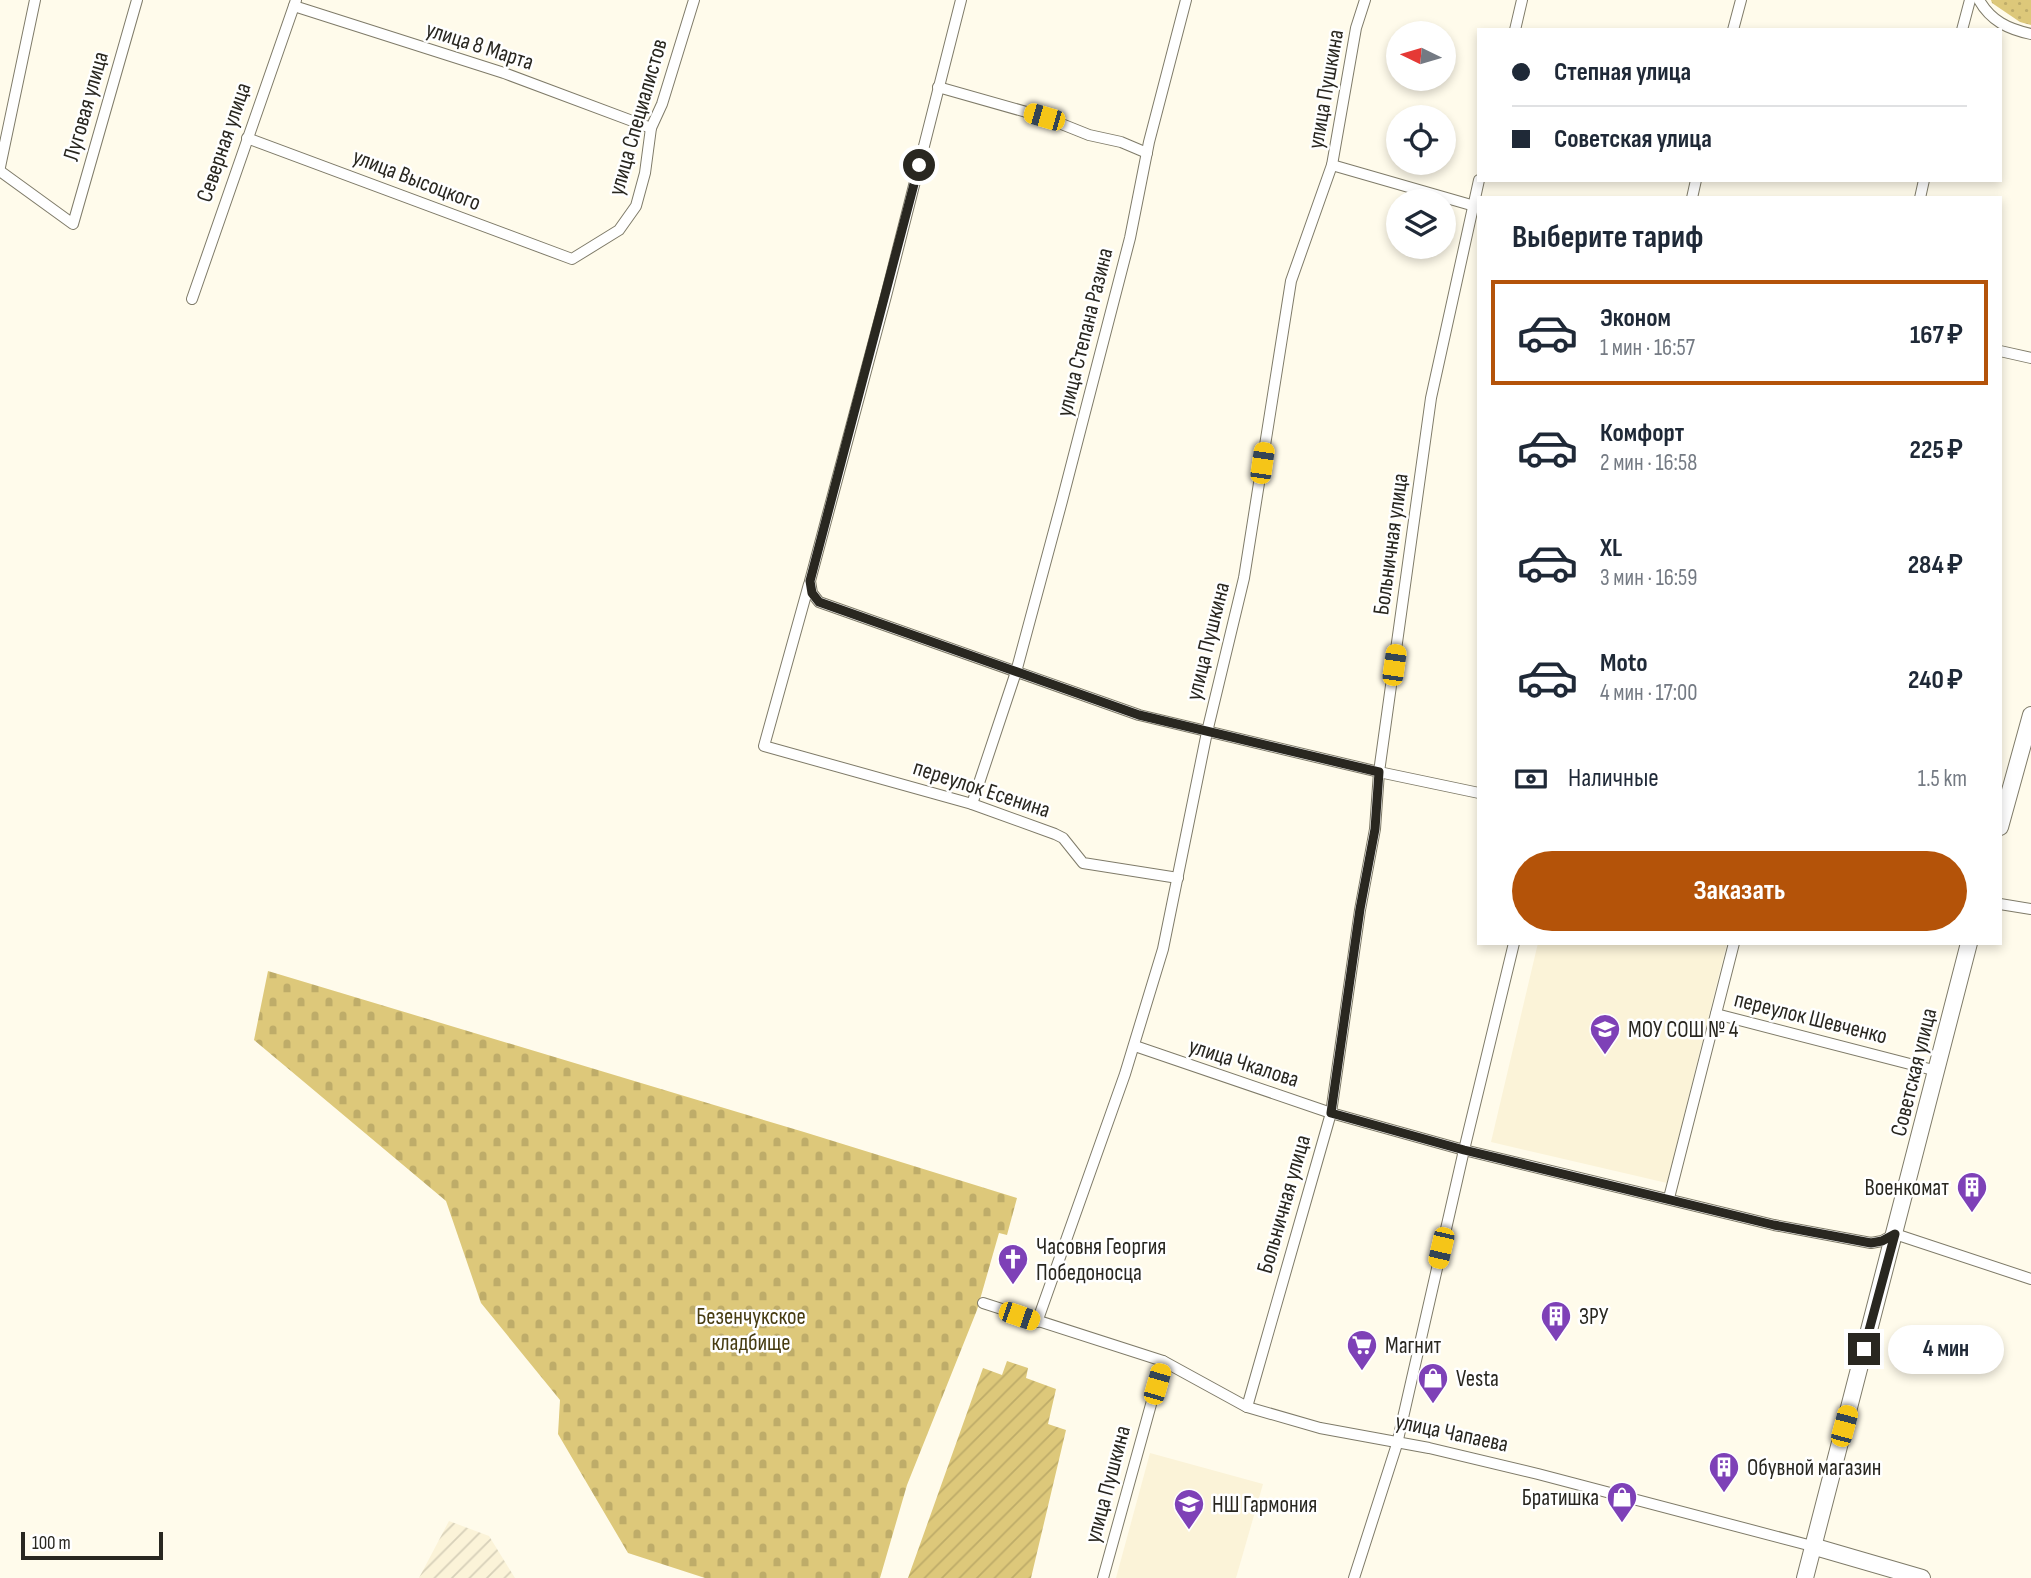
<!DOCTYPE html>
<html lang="ru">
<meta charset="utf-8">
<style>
:root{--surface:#fff;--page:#f2f2f3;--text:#1f2937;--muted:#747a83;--line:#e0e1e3;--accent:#b45309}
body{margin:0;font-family:"Sofia Sans Condensed",sans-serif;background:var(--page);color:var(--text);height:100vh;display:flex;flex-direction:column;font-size:26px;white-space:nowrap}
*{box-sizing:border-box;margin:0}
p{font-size:23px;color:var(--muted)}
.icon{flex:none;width:38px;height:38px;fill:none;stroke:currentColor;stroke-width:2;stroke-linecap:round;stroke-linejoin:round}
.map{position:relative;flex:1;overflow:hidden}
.drawer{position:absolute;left:1477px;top:196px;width:525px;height:749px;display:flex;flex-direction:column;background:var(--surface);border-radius:0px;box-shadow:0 4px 10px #0003}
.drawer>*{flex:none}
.banner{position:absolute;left:1477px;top:28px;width:525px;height:154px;border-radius:0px;box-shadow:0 4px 10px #0003;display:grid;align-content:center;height:154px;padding:0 35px;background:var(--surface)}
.needle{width:46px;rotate:275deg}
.controls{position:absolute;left:1386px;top:21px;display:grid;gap:14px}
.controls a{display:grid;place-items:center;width:70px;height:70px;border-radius:50%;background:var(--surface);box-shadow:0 4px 10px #0003;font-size:35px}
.scale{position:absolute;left:21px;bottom:18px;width:142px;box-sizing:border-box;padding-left:7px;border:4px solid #292720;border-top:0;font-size:19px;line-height:24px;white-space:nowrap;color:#292720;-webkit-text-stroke:5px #fff;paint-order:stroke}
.end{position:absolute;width:32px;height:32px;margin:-16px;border:9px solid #292720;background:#fff;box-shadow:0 0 0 4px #fff}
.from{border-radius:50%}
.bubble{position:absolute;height:49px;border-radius:24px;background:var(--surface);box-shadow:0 4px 10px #0003;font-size:23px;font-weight:700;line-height:49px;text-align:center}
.car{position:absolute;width:21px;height:42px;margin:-21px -10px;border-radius:9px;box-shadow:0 0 5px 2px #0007;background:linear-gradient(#f5c518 24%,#345 0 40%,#f5c518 0 76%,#345 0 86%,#f5c518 0)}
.banner b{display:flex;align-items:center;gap:24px;height:66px;font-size:26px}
.banner b+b{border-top:2px solid var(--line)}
.banner i{width:18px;height:18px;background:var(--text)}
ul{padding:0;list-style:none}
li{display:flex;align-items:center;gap:21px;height:105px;margin:0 14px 10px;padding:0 21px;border:4px solid transparent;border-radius:0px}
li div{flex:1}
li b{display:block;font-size:26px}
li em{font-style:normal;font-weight:700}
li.active{border-color:var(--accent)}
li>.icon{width:63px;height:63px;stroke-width:1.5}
h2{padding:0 35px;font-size:32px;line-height:84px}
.pay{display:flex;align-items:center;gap:18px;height:77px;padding:0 35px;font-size:26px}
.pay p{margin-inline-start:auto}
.cta{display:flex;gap:14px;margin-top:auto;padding:14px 35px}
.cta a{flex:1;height:80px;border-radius:42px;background:var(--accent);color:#fff;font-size:28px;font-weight:700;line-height:80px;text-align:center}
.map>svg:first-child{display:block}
</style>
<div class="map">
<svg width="2031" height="1578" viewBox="0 0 2031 1578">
<defs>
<pattern id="industrial-furrows" width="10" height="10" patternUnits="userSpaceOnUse" patternTransform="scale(1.75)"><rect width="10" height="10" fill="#fbf3d8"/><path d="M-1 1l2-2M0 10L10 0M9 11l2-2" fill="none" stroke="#d7d0b9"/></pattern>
<pattern id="cemetery-stones" width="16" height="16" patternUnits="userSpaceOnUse" patternTransform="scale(1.75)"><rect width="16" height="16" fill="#ddc87a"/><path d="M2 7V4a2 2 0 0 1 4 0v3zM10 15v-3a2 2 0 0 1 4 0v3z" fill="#beac69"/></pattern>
<pattern id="park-dots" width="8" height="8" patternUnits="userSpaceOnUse" patternTransform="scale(1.75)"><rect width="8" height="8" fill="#ddc87a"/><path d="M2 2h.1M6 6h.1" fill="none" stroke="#beac69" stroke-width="1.8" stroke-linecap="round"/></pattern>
<pattern id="garden-furrows" width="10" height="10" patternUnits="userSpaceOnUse" patternTransform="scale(1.75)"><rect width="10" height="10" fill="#ddc87a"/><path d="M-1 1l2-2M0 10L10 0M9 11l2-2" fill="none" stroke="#beac69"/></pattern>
</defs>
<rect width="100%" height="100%" fill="#fffbeb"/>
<g fill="#fbf3d8">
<polygon points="1538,943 1727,943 1667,1183 1491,1142"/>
<polygon points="1150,1453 1263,1484 1236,1578 1116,1578"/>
</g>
<polygon fill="url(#industrial-furrows)" points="449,1521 489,1536 515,1578 419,1578"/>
<polygon fill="url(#cemetery-stones)" points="268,971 804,1132 1017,1198 1007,1235 999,1233 977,1310 907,1485 880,1578 705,1578 628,1553 558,1434 560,1400 481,1303 446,1201 254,1040"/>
<polygon fill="url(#park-dots)" points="1991,0 2031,0 2031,25 2020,22 1992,3"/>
<polygon fill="url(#garden-furrows)" points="1007,1361 1028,1368 1026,1378 1056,1389 1048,1424 1066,1430 1031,1578 908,1578 983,1368 1002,1375"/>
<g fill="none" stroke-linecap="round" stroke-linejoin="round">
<g stroke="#7f7b69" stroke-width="12">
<g id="street">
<polyline points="961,0 886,296 810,581 812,593 819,602 1139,715 1379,772 1479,793"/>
<path d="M 1979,0 C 1991,21 2008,29 2031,34"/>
<polyline points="294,6 504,73 651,128"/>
<polyline points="1515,30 1522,0"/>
<polyline points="1733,30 1741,0"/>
<polyline points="1962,30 1970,0"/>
<polyline points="938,87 1044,117 1089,135 1121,142 1147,153"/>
<polyline points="247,138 572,259 619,230 636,206 645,173 651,128 662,104 694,0"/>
<polyline points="1332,165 1478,207"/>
<polyline points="0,167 35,0"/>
<polyline points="0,171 73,224 137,0"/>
<polyline points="1692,198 1696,180"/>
<polyline points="1920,198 1924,180"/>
<polyline points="192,299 296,0"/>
<polyline points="2000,351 2031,358"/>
<polyline points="809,584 764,746 972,804 1055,834 1063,838 1083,863 1178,878"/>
<polyline points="972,804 1016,672 1062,501 1130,238 1149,142 1186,0"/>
<polyline points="2000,904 2031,909"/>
<polyline points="1716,1014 1937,1071"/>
<polyline points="1135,1046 1331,1113 1464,1150 1774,1225 1871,1243 1882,1241 1895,1234 2031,1279"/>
<polyline points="1669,1198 1734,943"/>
<polyline points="983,1303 1163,1361 1247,1407 1320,1428 1429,1448 1538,1474 1812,1546"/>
<polyline points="1037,1322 1125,1074 1163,949 1207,732 1244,578 1291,281 1332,165 1356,28 1365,0"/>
<polyline points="1247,1407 1331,1113 1360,910 1375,829 1379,772 1431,398 1479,180"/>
<polyline points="1103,1578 1163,1361"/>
<polyline points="1354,1578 1397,1444 1464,1150 1514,943"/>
</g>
</g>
<g stroke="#7f7b69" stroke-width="18">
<g id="secondary">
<polyline points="2000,827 2031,715"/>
<polyline points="1812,1546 1922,1578"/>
<polyline points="1805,1578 1969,943"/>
</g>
</g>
<use href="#street" stroke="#fff" stroke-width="10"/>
<use href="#secondary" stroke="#fff" stroke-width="16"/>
</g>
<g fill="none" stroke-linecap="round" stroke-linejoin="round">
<polyline stroke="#292720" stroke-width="9" points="919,165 810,581 812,593 819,602 1139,715 1379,772 1375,829 1360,909 1331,1113 1464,1150 1774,1225 1871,1243 1882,1241 1895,1234 1864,1349"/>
</g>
<defs>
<g id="school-pin" transform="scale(1.575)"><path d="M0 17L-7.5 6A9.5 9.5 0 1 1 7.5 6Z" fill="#7e41b7" stroke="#fff"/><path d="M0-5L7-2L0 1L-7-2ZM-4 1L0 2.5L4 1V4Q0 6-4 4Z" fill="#fff"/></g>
<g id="building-pin" transform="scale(1.575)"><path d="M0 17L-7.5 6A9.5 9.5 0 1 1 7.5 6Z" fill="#7e41b7" stroke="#fff"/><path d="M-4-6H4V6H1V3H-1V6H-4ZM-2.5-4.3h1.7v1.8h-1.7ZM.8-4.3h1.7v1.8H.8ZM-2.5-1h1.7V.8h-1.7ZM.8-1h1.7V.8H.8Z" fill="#fff"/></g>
<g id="church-pin" transform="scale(1.575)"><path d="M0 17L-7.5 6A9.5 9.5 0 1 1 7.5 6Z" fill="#7e41b7" stroke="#fff"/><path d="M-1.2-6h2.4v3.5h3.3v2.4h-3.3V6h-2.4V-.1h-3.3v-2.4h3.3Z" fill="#fff"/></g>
<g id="supermarket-pin" transform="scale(1.575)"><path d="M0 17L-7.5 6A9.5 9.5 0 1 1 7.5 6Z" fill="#7e41b7" stroke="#fff"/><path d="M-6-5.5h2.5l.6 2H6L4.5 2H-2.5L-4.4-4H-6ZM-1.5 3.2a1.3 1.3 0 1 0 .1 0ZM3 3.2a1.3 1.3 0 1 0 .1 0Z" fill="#fff"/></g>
<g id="shop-pin" transform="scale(1.575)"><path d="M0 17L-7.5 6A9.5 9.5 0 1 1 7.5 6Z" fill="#7e41b7" stroke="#fff"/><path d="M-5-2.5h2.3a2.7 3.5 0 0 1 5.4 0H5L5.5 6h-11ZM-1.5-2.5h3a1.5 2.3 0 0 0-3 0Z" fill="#fff"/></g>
</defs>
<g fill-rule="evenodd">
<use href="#school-pin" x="1605" y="1029"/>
<use href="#building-pin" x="1972" y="1187"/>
<use href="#church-pin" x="1013" y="1259"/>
<use href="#building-pin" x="1556" y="1316"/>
<use href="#supermarket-pin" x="1362" y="1345"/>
<use href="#shop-pin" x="1433" y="1378"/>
<use href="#building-pin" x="1724" y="1467"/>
<use href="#shop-pin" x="1622" y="1497"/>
<use href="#school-pin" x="1189" y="1504"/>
</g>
<g text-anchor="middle" stroke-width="5" stroke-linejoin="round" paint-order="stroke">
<g font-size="23" fill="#292720" stroke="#fff">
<text transform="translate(480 45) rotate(18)" y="8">улица 8 Марта</text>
<text transform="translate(1325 89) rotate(-80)" y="8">улица Пушкина</text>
<text transform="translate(85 106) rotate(-74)" y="8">Луговая улица</text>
<text transform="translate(637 117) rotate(-74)" y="8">улица Специалистов</text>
<text transform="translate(223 142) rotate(-71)" y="8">Северная улица</text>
<text transform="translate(417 179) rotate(21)" y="8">улица Высоцкого</text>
<text transform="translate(1084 332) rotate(-76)" y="8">улица Степана Разина</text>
<text transform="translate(1390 544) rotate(-82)" y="8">Больничная улица</text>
<text transform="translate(1207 641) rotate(-76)" y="8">улица Пушкина</text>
<text transform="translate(982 788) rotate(18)" y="8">переулок Есенина</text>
<text transform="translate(1811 1017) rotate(14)" y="8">переулок Шевченко</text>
<text transform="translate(1244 1062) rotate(18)" y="8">улица Чкалова</text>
<text transform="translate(1913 1072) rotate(-76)" y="8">Советская улица</text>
<text transform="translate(1283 1204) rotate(-74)" y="8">Больничная улица</text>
<text transform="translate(1452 1432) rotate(12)" y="8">улица Чапаева</text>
<text transform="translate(1107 1484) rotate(-75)" y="8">улица Пушкина</text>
</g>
<g font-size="23" fill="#292720" stroke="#fff" text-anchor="start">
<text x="1628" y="1037">МОУ СОШ № 4</text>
<text x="1949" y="1195" text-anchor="end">Военкомат</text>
<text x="1036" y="1254">Часовня Георгия<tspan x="1036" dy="26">Победоносца</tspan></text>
<text x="1579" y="1324">ЗРУ</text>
<text x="1385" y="1353">Магнит</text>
<text x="1456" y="1386">Vesta</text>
<text x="1747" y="1475">Обувной магазин</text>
<text x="1599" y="1505" text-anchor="end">Братишка</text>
<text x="1212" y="1512">НШ Гармония</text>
</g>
<g font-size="23" fill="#473c11" stroke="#fff">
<text x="751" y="1324">Безенчукское<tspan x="751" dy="26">кладбище</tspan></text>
</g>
</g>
</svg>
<div class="controls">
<a><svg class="needle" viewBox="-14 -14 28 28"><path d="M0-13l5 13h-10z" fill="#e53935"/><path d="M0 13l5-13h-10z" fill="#747a83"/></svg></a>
<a><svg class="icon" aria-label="locate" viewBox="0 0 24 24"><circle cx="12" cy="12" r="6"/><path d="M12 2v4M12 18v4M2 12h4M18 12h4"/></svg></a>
<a><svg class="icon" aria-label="layers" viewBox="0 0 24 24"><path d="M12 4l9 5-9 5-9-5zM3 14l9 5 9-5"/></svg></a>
</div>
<div class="scale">100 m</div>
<i class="end from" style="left:919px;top:165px"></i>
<i class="end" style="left:1864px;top:1349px"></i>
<div class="bubble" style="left:1888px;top:1325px;width:116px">4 мин</div>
<i class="car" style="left:1044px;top:117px;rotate:286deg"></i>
<i class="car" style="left:1262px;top:463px;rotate:8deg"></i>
<i class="car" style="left:1394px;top:665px;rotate:8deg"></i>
<i class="car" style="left:1441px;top:1248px;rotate:193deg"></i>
<i class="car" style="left:1019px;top:1316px;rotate:109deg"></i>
<i class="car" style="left:1157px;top:1384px;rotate:16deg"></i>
<i class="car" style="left:1844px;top:1426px;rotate:15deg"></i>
<div class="banner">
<b><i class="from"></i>Степная улица</b>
<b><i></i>Советская улица</b>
</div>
<section class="drawer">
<h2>Выберите тариф</h2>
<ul>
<li class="active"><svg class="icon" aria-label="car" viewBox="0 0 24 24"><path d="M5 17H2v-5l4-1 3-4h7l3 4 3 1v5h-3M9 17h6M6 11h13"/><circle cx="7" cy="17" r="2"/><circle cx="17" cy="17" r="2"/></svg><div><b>Эконом</b><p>1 мин · 16:57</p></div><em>167 ₽</em></li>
<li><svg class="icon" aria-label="car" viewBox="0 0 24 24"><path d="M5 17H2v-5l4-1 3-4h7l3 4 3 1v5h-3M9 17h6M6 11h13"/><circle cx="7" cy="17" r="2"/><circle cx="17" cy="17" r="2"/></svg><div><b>Комфорт</b><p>2 мин · 16:58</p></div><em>225 ₽</em></li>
<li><svg class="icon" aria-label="car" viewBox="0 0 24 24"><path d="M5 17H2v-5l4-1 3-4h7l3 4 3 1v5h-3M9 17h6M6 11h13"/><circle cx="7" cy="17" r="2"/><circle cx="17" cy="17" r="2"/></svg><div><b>XL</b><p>3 мин · 16:59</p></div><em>284 ₽</em></li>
<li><svg class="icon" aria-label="car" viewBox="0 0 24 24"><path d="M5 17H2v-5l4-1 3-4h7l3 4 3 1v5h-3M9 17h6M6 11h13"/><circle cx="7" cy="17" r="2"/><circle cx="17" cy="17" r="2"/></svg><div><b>Moto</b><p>4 мин · 17:00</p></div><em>240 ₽</em></li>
</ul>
<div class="pay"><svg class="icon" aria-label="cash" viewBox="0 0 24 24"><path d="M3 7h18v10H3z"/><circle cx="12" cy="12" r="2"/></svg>Наличные<p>1.5 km</p></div>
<div class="cta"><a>Заказать</a></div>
</section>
</div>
